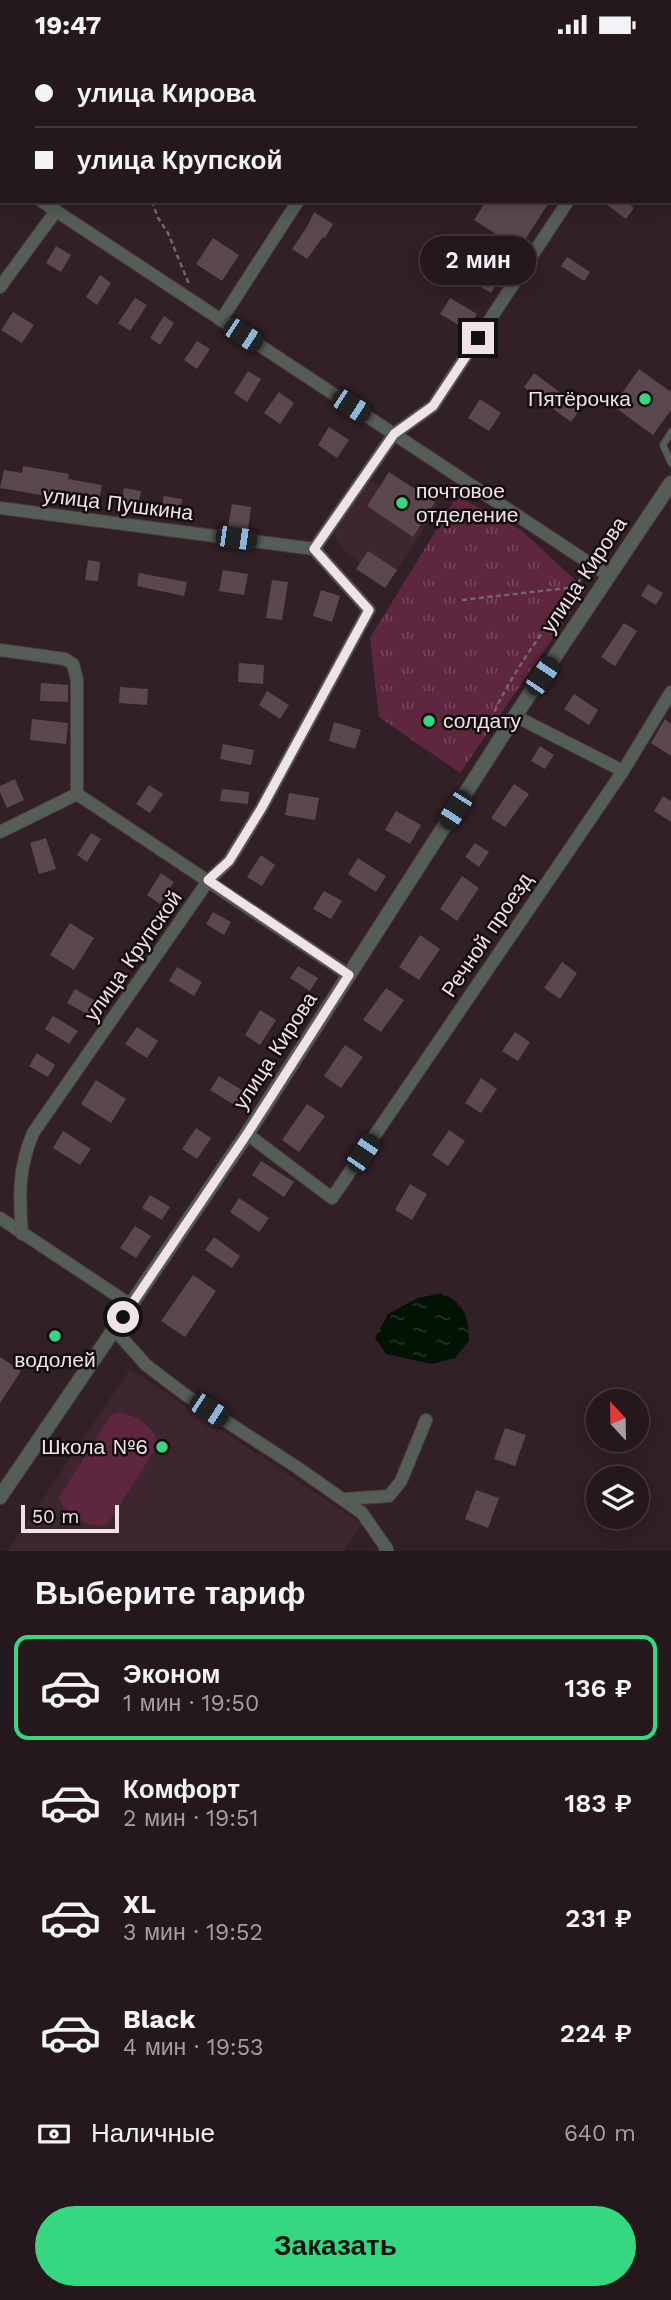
<!DOCTYPE html>
<html lang="ru">
<meta charset="utf-8">
<style>
:root{--surface:#25181c;--page:#312529;--text:#f1f3f6;--muted:#a3a0a3;--line:#42373b;--accent:#35d881}
body{margin:0;font-family:"Work Sans",sans-serif;background:var(--page);color:var(--text);height:100vh;display:flex;flex-direction:column;font-size:26px;white-space:nowrap}
*{box-sizing:border-box;margin:0}
p{font-size:23px;color:var(--muted)}
.icon{flex:none;width:38px;height:38px;fill:none;stroke:currentColor;stroke-width:2;stroke-linecap:round;stroke-linejoin:round}
.map{position:relative;height:1502px;overflow:hidden}
.panel{display:flex;flex-direction:column;background:var(--surface);flex:1}
.panel>*{flex:none}
.banner{position:absolute;left:0px;top:0px;width:672px;height:154px;box-shadow:0 4px 18px #0003,0 0 0 2px var(--line);display:grid;align-content:center;height:154px;padding:0 35px;background:var(--surface)}
.needle{width:46px;rotate:338deg}
.tools{position:absolute;left:586px;top:1340px;display:grid;gap:14px}
.tools a{display:grid;place-items:center;width:63px;height:63px;border-radius:50%;background:var(--surface);box-shadow:0 4px 18px #0003,0 0 0 2px var(--line);font-size:35px}
.scale{position:absolute;left:21px;bottom:18px;width:98px;box-sizing:border-box;padding-left:7px;border:4px solid #efe3e7;border-top:0;font-size:19px;line-height:24px;white-space:nowrap;color:#efe3e7;-webkit-text-stroke:5px #140c0f;paint-order:stroke}
.end{position:absolute;width:32px;height:32px;margin:-16px;border:9px solid #efe3e7;background:#111;box-shadow:0 0 0 4px #111}
.from{border-radius:50%}
.bubble{position:absolute;height:49px;border-radius:24px;background:var(--surface);box-shadow:0 4px 18px #0003,0 0 0 2px var(--line);font-size:23px;font-weight:600;line-height:49px;text-align:center}
.car{position:absolute;width:21px;height:42px;margin:-21px -10px;border-radius:9px;box-shadow:0 0 5px 2px #0007;background:linear-gradient(#222 24%,#8ab4d8 0 40%,#222 0 76%,#8ab4d8 0 86%,#222 0)}
.banner b{display:flex;align-items:center;gap:24px;height:66px;font-size:26px}
.banner b+b{border-top:2px solid var(--line)}
.banner i{width:18px;height:18px;background:var(--text)}
ul{padding:0;list-style:none}
li{display:flex;align-items:center;gap:21px;height:105px;margin:0 14px 10px;padding:0 21px;border:4px solid transparent;border-radius:14px}
li div{flex:1}
li b{display:block;font-size:26px}
li em{font-style:normal;font-weight:600}
li.current{border-color:var(--accent)}
li>.icon{width:63px;height:63px;stroke-width:1.5}
h2{padding:0 35px;font-size:32px;line-height:84px}
.pay{display:flex;align-items:center;gap:18px;height:77px;padding:0 35px;font-size:26px}
.pay p{margin-inline-start:auto}
.primary-button{display:flex;gap:14px;margin-top:auto;padding:14px 35px}
.primary-button a{flex:1;height:80px;border-radius:42px;background:var(--accent);color:#111;font-size:28px;font-weight:600;line-height:80px;text-align:center}
.status{display:flex;justify-content:space-between;align-items:center;height:49px;padding:0 35px;background:var(--surface);direction:ltr}
.status svg{height:19px;fill:currentColor}
.map>svg:first-child{display:block}
</style>
<div class="status"><b>19:47</b><svg viewBox="0 0 49 12"><path d="M0 12V9h3v3zM5 12V6h3v6zM10 12V3h3v9zM15 12V0h3v12zM26 1h20v11H26zM47 4h2v5h-2z"/></svg></div>
<div class="map">
<svg width="671" height="1502" viewBox="0 0 671 1502">
<defs>
<pattern id="grass-tufts" width="24" height="20" patternUnits="userSpaceOnUse" patternTransform="scale(1.75)"><rect width="24" height="20" fill="#5e263f"/><path d="M3 7l-1-3M5 7V3M7 7l1-3M15 17l-1-3M17 17v-4M19 17l1-3" fill="none" stroke="#75455b"/></pattern>
<pattern id="water-ripples" width="26" height="14" patternUnits="userSpaceOnUse" patternTransform="scale(1.75)"><rect width="26" height="14" fill="#001304"/><path d="M2 4q2-2 4 0t4 0M15 11q2-2 4 0t4 0" fill="none" stroke="#263529"/></pattern>
</defs>
<rect width="100%" height="100%" fill="#312026"/>
<g fill="#3e262f">
<polygon points="389,423 439,456 385,539 356,520 360,514 343,501 334,484 369,430 380,437"/>
<polygon points="130,1320 362,1475 344,1502 8,1502"/>
</g>
<polygon fill="url(#grass-tufts)" points="457,447 521,481 586,541 460,724 379,668 370,589"/>
<path fill="#5e263f" d="M 119,1363 C 136,1366 160,1380 156,1399 L 108,1474 C 91,1483 63,1465 59,1448 L 108,1371 L 112,1365 Z"/>
<path fill="url(#water-ripples)" d="M 443,1244 C 466,1258 468,1266 469,1292 L 455,1309 L 432,1315 L 386,1305 L 375,1289 L 388,1265 L 418,1249 Z"/>
<g fill="#5b484f">
<polygon points="486,152 550,152 510,214 487,199 496,185 474,171"/>
<polygon points="602,152 625,152 634,159 626,170"/>
<polygon points="314,163 333,175 325,189 323,188 307,210 292,200 307,178"/>
<polygon points="213,189 239,206 222,232 196,215"/>
<polygon points="56,197 71,206 61,223 46,214"/>
<polygon points="567,208 590,223 584,232 561,217"/>
<polygon points="473,219 497,234 491,244 467,230"/>
<polygon points="100,226 111,234 97,256 86,248"/>
<polygon points="135,249 147,256 130,282 118,274"/>
<polygon points="450,249 477,265 467,281 440,265"/>
<polygon points="13,263 34,276 22,294 1,281"/>
<polygon points="164,267 174,274 160,296 150,289"/>
<polygon points="197,292 210,300 197,320 184,311"/>
<polygon points="639,320 671,343 671,361 653,386 613,357"/>
<polygon points="248,322 261,330 247,353 234,344"/>
<polygon points="534,324 581,359 571,373 524,338"/>
<polygon points="279,343 294,354 280,375 264,364"/>
<polygon points="480,350 501,364 489,382 468,369"/>
<polygon points="329,378 349,391 337,409 318,396"/>
<polygon points="23,417 69,425 68,430 102,436 98,456 0,439 4,421 22,424"/>
<polygon points="389,423 435,453 413,488 367,457"/>
<polygon points="124,439 141,442 137,463 120,459"/>
<polygon points="164,447 182,450 179,470 160,466"/>
<polygon points="232,455 251,458 248,481 228,477"/>
<polygon points="368,502 397,521 385,539 356,520"/>
<polygon points="88,511 100,513 98,532 85,531"/>
<polygon points="223,521 248,525 244,546 219,542"/>
<polygon points="139,524 187,533 184,547 137,537"/>
<polygon points="272,531 288,533 282,571 266,569"/>
<polygon points="648,535 663,544 656,556 641,547"/>
<polygon points="321,541 340,547 332,573 313,567"/>
<polygon points="624,574 637,582 615,617 601,608"/>
<polygon points="239,614 264,616 263,635 238,633"/>
<polygon points="41,634 68,636 68,653 40,652"/>
<polygon points="120,638 148,640 147,656 119,654"/>
<polygon points="267,642 289,656 280,670 259,656"/>
<polygon points="574,645 598,661 589,676 564,660"/>
<polygon points="32,670 68,674 66,695 30,691"/>
<polygon points="665,670 671,675 671,707 651,694"/>
<polygon points="334,673 361,681 355,700 329,692"/>
<polygon points="223,695 254,701 251,716 220,710"/>
<polygon points="540,697 554,706 545,720 531,712"/>
<polygon points="15,730 24,751 7,759 0,743 0,737"/>
<polygon points="514,735 529,745 505,778 491,769"/>
<polygon points="149,736 163,745 150,764 136,755"/>
<polygon points="222,740 249,743 248,755 220,752"/>
<polygon points="289,744 319,749 315,771 285,766"/>
<polygon points="663,747 671,752 671,773 654,762"/>
<polygon points="396,762 421,776 410,795 385,781"/>
<polygon points="91,784 101,790 87,813 77,806"/>
<polygon points="46,789 56,820 39,825 30,794"/>
<polygon points="475,794 489,803 479,818 465,808"/>
<polygon points="261,806 275,816 262,837 247,828"/>
<polygon points="358,809 386,827 376,843 348,825"/>
<polygon points="161,824 174,833 160,855 147,846"/>
<polygon points="462,827 479,839 457,872 440,860"/>
<polygon points="324,842 342,852 331,870 313,860"/>
<polygon points="213,863 231,873 224,886 206,875"/>
<polygon points="70,874 94,889 74,921 50,906"/>
<polygon points="420,886 440,900 419,931 399,918"/>
<polygon points="562,913 577,924 560,950 544,939"/>
<polygon points="298,917 318,929 310,942 290,929"/>
<polygon points="177,918 202,933 194,947 169,932"/>
<polygon points="386,939 404,951 381,983 363,971"/>
<polygon points="75,940 97,953 89,966 67,954"/>
<polygon points="260,961 276,971 260,996 245,986"/>
<polygon points="53,967 78,982 69,995 45,980"/>
<polygon points="137,978 158,992 147,1009 125,995"/>
<polygon points="515,983 530,993 518,1012 502,1002"/>
<polygon points="345,996 363,1008 341,1039 324,1027"/>
<polygon points="37,1004 55,1016 48,1028 29,1017"/>
<polygon points="219,1027 245,1043 236,1057 210,1041"/>
<polygon points="481,1029 497,1040 481,1064 465,1054"/>
<polygon points="96,1031 126,1050 111,1074 81,1055"/>
<polygon points="307,1055 325,1067 299,1103 282,1091"/>
<polygon points="196,1079 211,1089 197,1110 182,1100"/>
<polygon points="449,1081 465,1092 448,1117 432,1106"/>
<polygon points="63,1082 91,1100 80,1116 53,1099"/>
<polygon points="261,1112 294,1133 284,1148 252,1126"/>
<polygon points="410,1135 427,1145 412,1171 395,1161"/>
<polygon points="150,1146 170,1158 162,1171 142,1159"/>
<polygon points="239,1149 269,1169 259,1183 230,1163"/>
<polygon points="135,1177 151,1187 136,1209 120,1199"/>
<polygon points="214,1188 240,1207 232,1219 205,1201"/>
<polygon points="193,1226 216,1242 185,1288 161,1272"/>
<polygon points="0,1308 21,1322 0,1354"/>
<polygon points="505,1379 526,1386 515,1417 494,1410"/>
<polygon points="476,1441 499,1449 488,1479 465,1470"/>
</g>
<g fill="none" stroke-linecap="round" stroke-linejoin="round">
<g stroke="#4c3b41" stroke-width="8">
<polyline id="service" points="671,383 663,396 671,414"/>
</g>
<g stroke="#4c3b41" stroke-width="14">
<g id="minor">
<polyline points="156,2 157,0"/>
<polyline points="394,2 395,0"/>
<polyline points="667,2 668,0"/>
<polyline points="0,125 2,126"/>
<polyline points="41,152 609,527"/>
<polyline points="0,238 56,162"/>
<polyline points="221,271 298,152"/>
<polyline points="0,459 314,500"/>
<polyline points="0,601 65,610 73,615 77,631 77,745 349,926"/>
<polyline points="515,667 623,722"/>
<polyline points="0,783 77,745"/>
<polyline points="247,1085 332,1149 623,722 671,643"/>
<polyline points="0,1169 131,1256"/>
<path d="M 22,1185 C 19,1147 18,1120 33,1084 L 208,832 L 229,812 L 261,760 L 369,561 L 314,500 L 394,385 L 433,357 L 568,152"/>
<polyline points="115,1281 146,1316 187,1347 298,1419 362,1464 387,1500 385,1502"/>
<polyline points="344,1450 389,1447 401,1432 426,1371"/>
</g>
</g>
<g stroke="#4c3b41" stroke-width="16">
<polyline id="tertiary" points="0,1448 247,1085 515,667 671,434"/>
</g>
<g stroke="#75666b" stroke-width="2.5" stroke-dasharray="5 3.5" stroke-linecap="butt">
<polyline points="114,0 115,2"/>
<polyline points="152,152 158,169 168,184 189,235"/>
<polyline points="462,551 576,538 583,525"/>
<path d="M 485,686 C 501,637 545,579 576,538"/>
</g>
<use href="#service" stroke="#555d57" stroke-width="6"/>
<use href="#minor" stroke="#555d57" stroke-width="12"/>
<use href="#tertiary" stroke="#555d57" stroke-width="14"/>
</g>
<g fill="none" stroke-linecap="round" stroke-linejoin="round">
<polyline stroke="#efe3e7" stroke-width="9" points="123,1268 247,1085 349,926 208,831 229,812 261,760 369,561 314,500 394,385 433,357 478,289"/>
</g>
<g fill="#35d881" stroke="#140c0f" stroke-width="2.5">
<circle cx="645" cy="350" r="7"/>
<circle cx="402" cy="454" r="7"/>
<circle cx="429" cy="672" r="7"/>
<circle cx="55" cy="1287" r="7"/>
<circle cx="162" cy="1398" r="7"/>
</g>
<g text-anchor="middle" stroke-width="5" stroke-linejoin="round" paint-order="stroke">
<g font-size="21" fill="#efe3e7" stroke="#140c0f" text-anchor="end">
<text x="631" y="357">Пятёрочка</text>
<text x="416" y="449" text-anchor="start">почтовое<tspan x="416" dy="24">отделение</tspan></text>
<text x="443" y="679" text-anchor="start">солдату</text>
<text x="55" y="1318" text-anchor="middle">водолей</text>
<text x="148" y="1405">Школа №6</text>
</g>
<g font-size="21" fill="#efe3e7" stroke="#140c0f">
<text transform="translate(118 455) rotate(7)" y="7">улица Пушкина</text>
<text transform="translate(584 526) rotate(-56)" y="7">улица Кирова</text>
<text transform="translate(487 886) rotate(-56)" y="7">Речной проезд</text>
<text transform="translate(133 907) rotate(-55)" y="7">улица Крупской</text>
<text transform="translate(275 1002) rotate(-57)" y="7">улица Кирова</text>
</g>
</g>
</svg>
<div class="tools">
<a><svg class="needle" viewBox="-14 -14 28 28"><path d="M0-13l5 13h-10z" fill="#e53935"/><path d="M0 13l5-13h-10z" fill="#a3a0a3"/></svg></a>
<a><svg class="icon" aria-label="layers" viewBox="0 0 24 24"><path d="M12 4l9 5-9 5-9-5zM3 14l9 5 9-5"/></svg></a>
</div>
<div class="scale">50 m</div>
<i class="end from" style="left:123px;top:1268px"></i>
<i class="end" style="left:478px;top:289px"></i>
<div class="bubble" style="left:420px;top:187px;width:116px">2 мин</div>
<i class="car" style="left:243px;top:286px;rotate:123deg"></i>
<i class="car" style="left:351px;top:357px;rotate:123deg"></i>
<i class="car" style="left:236px;top:489px;rotate:98deg"></i>
<i class="car" style="left:542px;top:627px;rotate:34deg"></i>
<i class="car" style="left:455px;top:761px;rotate:213deg"></i>
<i class="car" style="left:363px;top:1104px;rotate:34deg"></i>
<i class="car" style="left:209px;top:1361px;rotate:123deg"></i>
<div class="banner">
<b><i class="from"></i>улица Кирова</b>
<b><i></i>улица Крупской</b>
</div>
</div>
<section class="panel">
<h2>Выберите тариф</h2>
<ul>
<li class="current"><svg class="icon" aria-label="car" viewBox="0 0 24 24"><path d="M5 17H2v-5l4-1 3-4h7l3 4 3 1v5h-3M9 17h6M6 11h13"/><circle cx="7" cy="17" r="2"/><circle cx="17" cy="17" r="2"/></svg><div><b>Эконом</b><p>1 мин · 19:50</p></div><em>136 ₽</em></li>
<li><svg class="icon" aria-label="car" viewBox="0 0 24 24"><path d="M5 17H2v-5l4-1 3-4h7l3 4 3 1v5h-3M9 17h6M6 11h13"/><circle cx="7" cy="17" r="2"/><circle cx="17" cy="17" r="2"/></svg><div><b>Комфорт</b><p>2 мин · 19:51</p></div><em>183 ₽</em></li>
<li><svg class="icon" aria-label="car" viewBox="0 0 24 24"><path d="M5 17H2v-5l4-1 3-4h7l3 4 3 1v5h-3M9 17h6M6 11h13"/><circle cx="7" cy="17" r="2"/><circle cx="17" cy="17" r="2"/></svg><div><b>XL</b><p>3 мин · 19:52</p></div><em>231 ₽</em></li>
<li><svg class="icon" aria-label="car" viewBox="0 0 24 24"><path d="M5 17H2v-5l4-1 3-4h7l3 4 3 1v5h-3M9 17h6M6 11h13"/><circle cx="7" cy="17" r="2"/><circle cx="17" cy="17" r="2"/></svg><div><b>Black</b><p>4 мин · 19:53</p></div><em>224 ₽</em></li>
</ul>
<div class="pay"><svg class="icon" aria-label="cash" viewBox="0 0 24 24"><path d="M3 7h18v10H3z"/><circle cx="12" cy="12" r="2"/></svg>Наличные<p>640 m</p></div>
<div class="primary-button"><a>Заказать</a></div>
</section>
